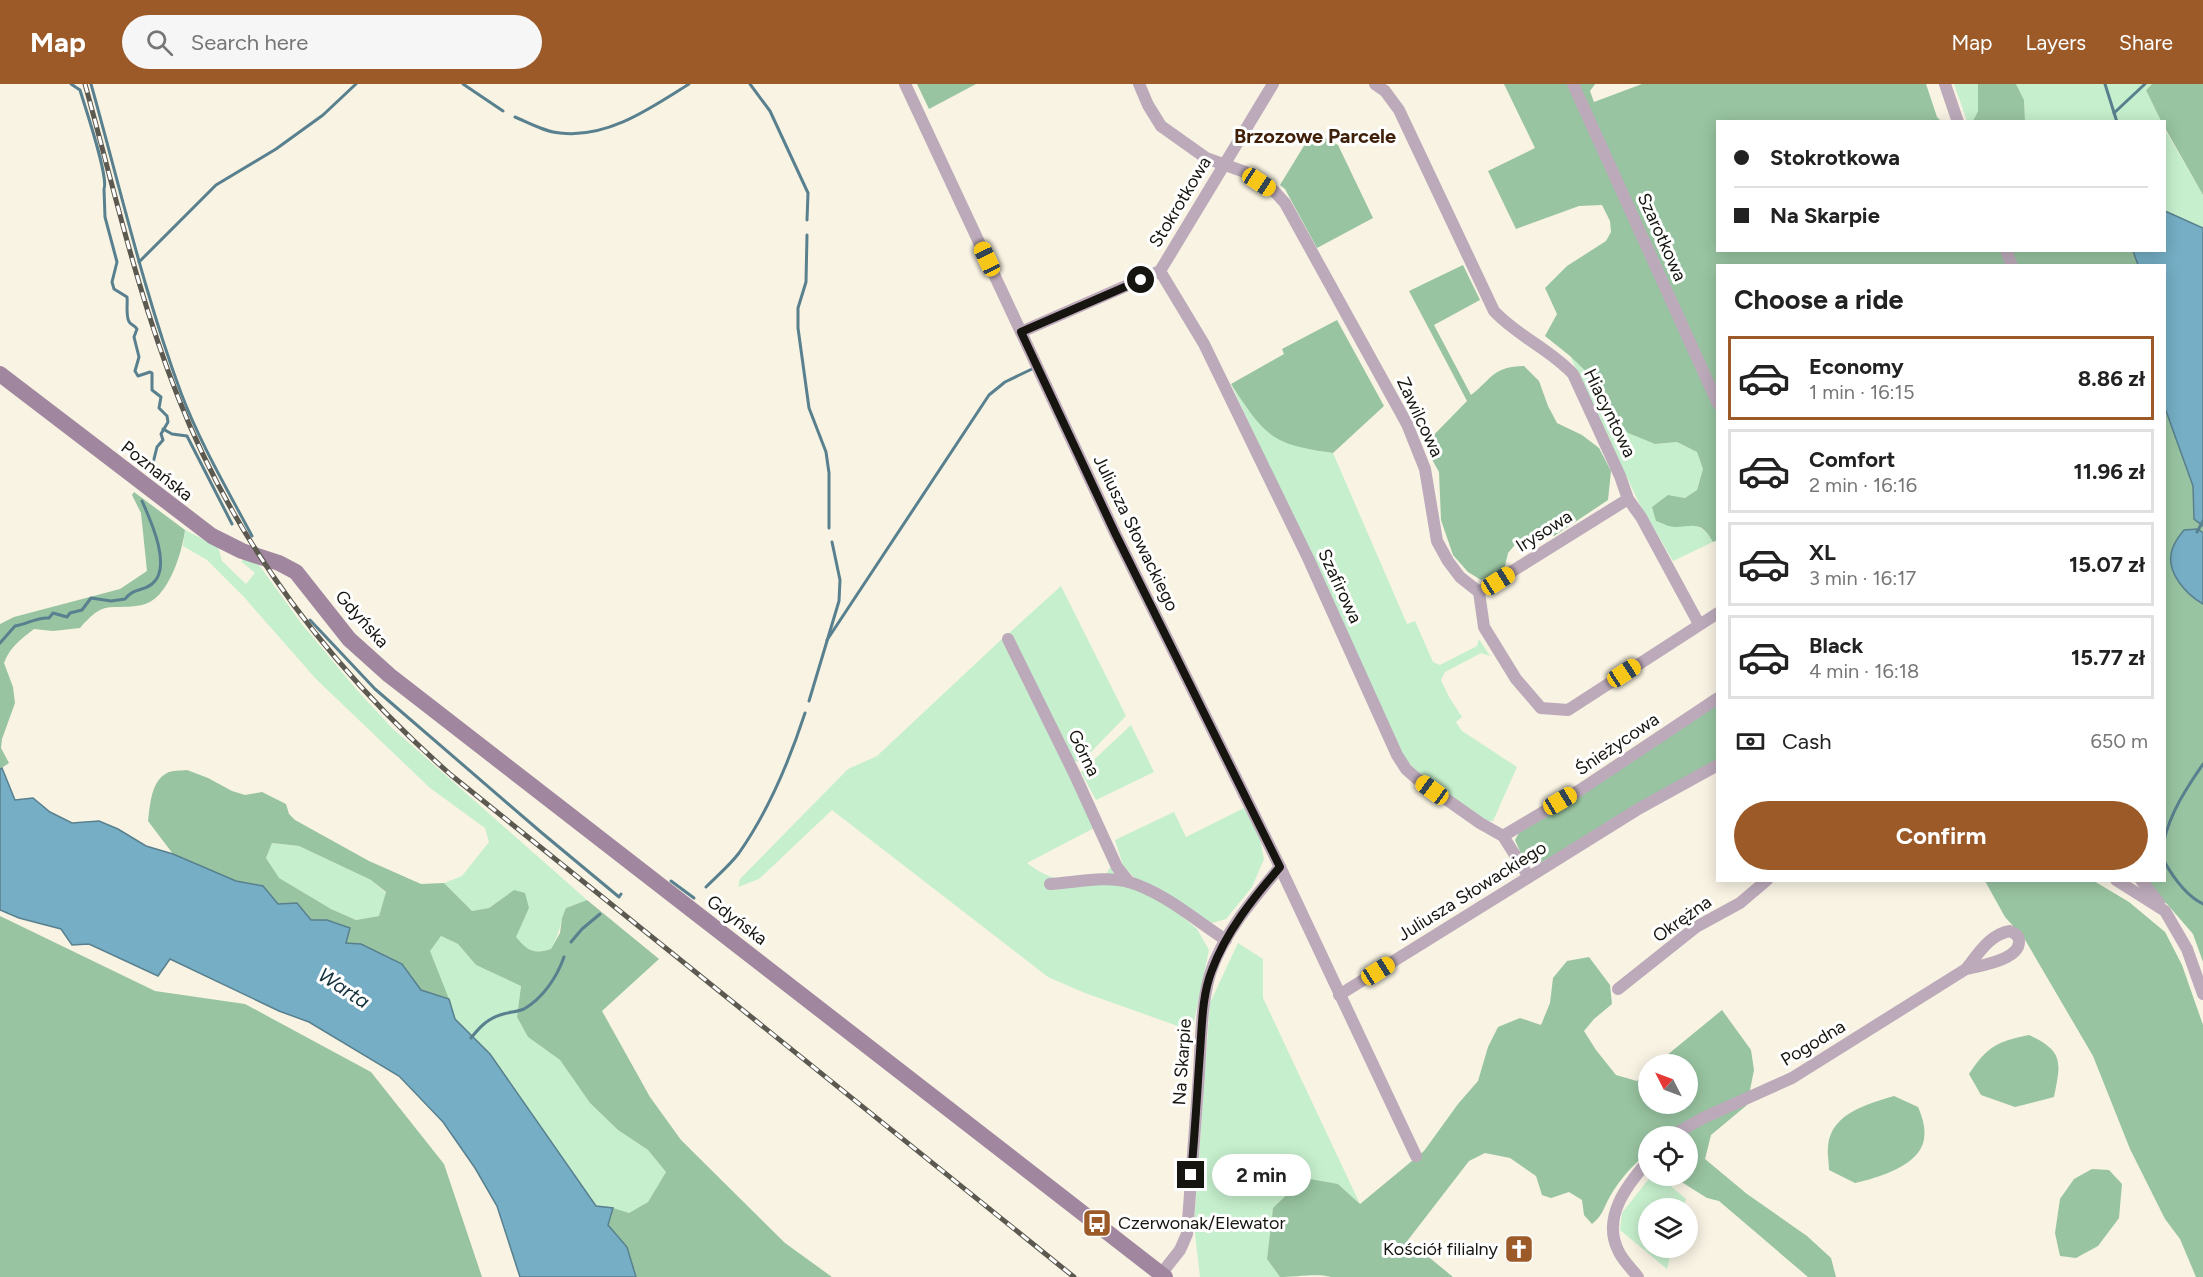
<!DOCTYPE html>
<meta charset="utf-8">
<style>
:root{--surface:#fff;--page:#f6f6f6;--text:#222;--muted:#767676;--line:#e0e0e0;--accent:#9c5a28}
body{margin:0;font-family:Figtree,sans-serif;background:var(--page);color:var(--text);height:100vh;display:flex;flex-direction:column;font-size:22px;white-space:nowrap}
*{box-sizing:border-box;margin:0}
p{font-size:20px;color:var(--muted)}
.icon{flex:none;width:33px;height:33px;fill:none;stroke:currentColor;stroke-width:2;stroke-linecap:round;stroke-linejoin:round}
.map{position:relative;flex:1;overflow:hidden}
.drawer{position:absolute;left:1716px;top:180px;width:450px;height:618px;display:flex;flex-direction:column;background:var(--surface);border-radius:0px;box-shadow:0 3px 15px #0003}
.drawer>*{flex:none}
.top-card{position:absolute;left:1716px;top:36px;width:450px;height:132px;border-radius:0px;box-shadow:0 3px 15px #0003;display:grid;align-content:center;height:132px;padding:0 18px;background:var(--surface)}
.needle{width:39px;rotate:312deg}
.tools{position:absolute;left:1638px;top:970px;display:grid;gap:12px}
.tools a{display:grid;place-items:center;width:60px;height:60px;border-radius:50%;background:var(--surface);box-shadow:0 3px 15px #0003;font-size:30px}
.end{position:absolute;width:27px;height:27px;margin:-14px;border:8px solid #17150f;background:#fff;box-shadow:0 0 0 3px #fff}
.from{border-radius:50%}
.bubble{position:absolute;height:42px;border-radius:21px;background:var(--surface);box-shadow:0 3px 15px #0003;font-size:20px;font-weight:700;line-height:42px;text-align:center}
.car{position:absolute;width:18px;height:36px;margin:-18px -9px;border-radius:8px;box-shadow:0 0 4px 2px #0007;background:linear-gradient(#f5c518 24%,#345 0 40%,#f5c518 0 76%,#345 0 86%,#f5c518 0)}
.top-card b{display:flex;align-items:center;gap:21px;height:57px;font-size:22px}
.top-card b+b{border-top:2px solid var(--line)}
.top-card i{width:15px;height:15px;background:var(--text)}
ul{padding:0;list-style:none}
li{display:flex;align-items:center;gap:18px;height:84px;margin:0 12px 9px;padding:0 6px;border:3px solid var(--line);border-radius:0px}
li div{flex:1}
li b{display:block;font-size:22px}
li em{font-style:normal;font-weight:700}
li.on{border-color:var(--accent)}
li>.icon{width:54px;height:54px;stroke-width:1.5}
h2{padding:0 18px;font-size:27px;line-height:72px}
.pay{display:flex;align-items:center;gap:15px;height:66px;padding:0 18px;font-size:22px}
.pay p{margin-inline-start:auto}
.action{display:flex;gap:12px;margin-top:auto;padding:12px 18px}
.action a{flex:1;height:69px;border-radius:36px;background:var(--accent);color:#fff;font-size:24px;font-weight:700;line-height:69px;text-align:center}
header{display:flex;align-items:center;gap:36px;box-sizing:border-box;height:84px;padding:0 30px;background:var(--accent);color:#fff}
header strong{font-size:28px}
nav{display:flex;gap:33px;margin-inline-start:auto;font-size:21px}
.search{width:420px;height:54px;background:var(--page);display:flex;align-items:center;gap:15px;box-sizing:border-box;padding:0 21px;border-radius:33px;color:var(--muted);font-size:22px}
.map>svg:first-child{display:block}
</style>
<header>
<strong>Map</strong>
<div class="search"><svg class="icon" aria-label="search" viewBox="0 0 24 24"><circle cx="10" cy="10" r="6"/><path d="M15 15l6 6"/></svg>Search here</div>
<nav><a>Map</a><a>Layers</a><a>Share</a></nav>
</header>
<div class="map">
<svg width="2203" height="1193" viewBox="0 0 2203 1193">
<rect width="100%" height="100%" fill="#f8f3e3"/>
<g fill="#c6efcd">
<polygon points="1954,0 1978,0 1978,27 1973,37 1967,37"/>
<polygon points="2016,0 2152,0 2146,6 2161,37 2025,37 2024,16"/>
<polygon points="2164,44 2203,111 2203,144 2165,127"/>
<path d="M 1570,272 L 1601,302 L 1619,336 L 1628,349 L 1655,360 L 1677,358 L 1697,368 L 1703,385 L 1697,406 L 1685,414 L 1668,411 L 1673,443 C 1692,439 1703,440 1713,458 L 1673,477 L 1640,421 Z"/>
<path d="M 1231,300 L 1248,326 L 1303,364 L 1333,369 L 1407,540 L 1415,537 L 1433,578 L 1440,581 L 1477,562 L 1479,555 L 1490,572 L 1481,569 L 1445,588 L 1441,596 L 1449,613 L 1462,633 L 1456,638 L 1462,647 L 1517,683 L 1493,737 L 1484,737 C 1454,717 1424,698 1401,670 Z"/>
<path d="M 185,446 L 218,463 L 222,477 L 246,500 L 255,489 L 242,478 L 243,473 L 259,481 L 301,539 L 356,605 L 392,644 L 587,816 L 566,824 C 560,839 560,849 551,865 C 533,871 527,866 515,853 L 529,824 L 514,806 L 489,824 L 472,827 L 444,799 L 462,792 L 489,758 L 485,744 L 430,704 L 316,595 L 244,513 L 207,476 L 183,462 Z"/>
<polygon points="1061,502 1126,632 1081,678 1073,677 1008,550"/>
<path d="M 1003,554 L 1096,743 L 1027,779 C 1057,802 1070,795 1105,793 L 1110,783 L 1167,820 L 1197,845 L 1209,866 L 1192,947 L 1085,909 L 1048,893 L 832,726 L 759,795 L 738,803 L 740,795 L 848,685 L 877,672 Z"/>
<polygon points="1131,641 1154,688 1096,716 1081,688"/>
<polygon points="1244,724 1259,751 1264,775 1252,803 1226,835 1212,839 1138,798 1123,781 1115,756 1174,728 1186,753"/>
<polygon points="272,759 299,762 371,796 386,809 379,832 356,836 331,825 278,794 266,774"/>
<polygon points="441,852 458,860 476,881 521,902 517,933 528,953 560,976 590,1019 618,1046 648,1066 666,1088 648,1118 629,1129 596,1122 490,970 455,935 429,867"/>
<polygon points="1238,859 1263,875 1263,914 1360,1120 1338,1100 1273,1124 1267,1175 1280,1193 1200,1193 1194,1141 1210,919"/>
<polygon points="1651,1092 1659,1092 1686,1115 1683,1125 1648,1125 1648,1164 1672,1164 1667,1185 1620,1146 1622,1129"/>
</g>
<g fill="#98c4a1" fill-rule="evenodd">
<polygon points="917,0 976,0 929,25"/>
<path d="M 1504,0 L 1595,0 L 1590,7 L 1594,18 L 1642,0 L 1926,0 L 1937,33 L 1941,37 L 1718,38 L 1718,166 L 2133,166 L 2138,181 L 1718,182 L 1718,456 L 1713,458 C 1701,437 1695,442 1675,443 C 1669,443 1662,439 1656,437 L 1652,423 L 1668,411 L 1685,414 L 1697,406 L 1703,385 L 1697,368 L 1677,358 L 1655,360 L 1628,349 L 1619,337 L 1601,302 L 1570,272 L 1545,252 L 1557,230 L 1545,204 L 1567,182 L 1606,157 L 1611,148 L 1610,137 L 1602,121 L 1579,122 L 1516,145 L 1488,87 L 1535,64 Z"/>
<polygon points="1978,0 2016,0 2024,16 2025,37 1973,37 1978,27"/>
<polygon points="2152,0 2203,0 2203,111 2165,44 2164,38 2161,37 2146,6"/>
<polygon points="1313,47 1338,61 1373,134 1317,164 1285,105 1280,101"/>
<path d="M 1463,181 L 1480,216 L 1434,241 L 1471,311 C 1493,294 1492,283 1524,282 L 1539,297 L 1548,322 L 1557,339 L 1582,351 L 1599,364 L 1611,387 L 1608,416 L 1554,452 L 1533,451 L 1519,456 L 1508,469 L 1505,482 L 1496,492 L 1481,496 L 1468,488 L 1453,471 L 1441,436 L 1439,388 L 1424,361 L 1467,317 L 1409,207 Z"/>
<path d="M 1337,236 L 1384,322 L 1333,369 C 1314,366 1289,363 1273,352 C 1255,339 1243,318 1231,300 L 1284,270 L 1282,265 Z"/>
<polygon points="2165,324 2193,402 2194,435 2203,442 2203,878 2193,850 2167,820 2134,797 2164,796"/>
<path d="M 134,408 L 185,446 C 182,469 168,516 142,521 C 109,527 106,514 80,544 L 53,547 L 34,545 C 21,555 10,563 4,579 L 13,603 L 15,619 L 2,655 L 1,664 L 9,679 L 0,685 L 0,540 L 14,533 L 120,505 L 147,487 L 141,429 L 132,411 Z"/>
<polygon points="1717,620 1717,676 1535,782 1523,774 1515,756 1521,745"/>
<path d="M 187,686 L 208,694 L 232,707 L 245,711 L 262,708 L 286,720 L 289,730 L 295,736 L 369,777 L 421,800 L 444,799 L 472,827 L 489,824 L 514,806 L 525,809 L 529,824 L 516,853 C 527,866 533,871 551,865 L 560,849 L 562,834 L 566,824 L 587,816 L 659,875 L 602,927 L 650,1013 L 681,1056 L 785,1159 L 832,1193 L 636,1193 L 627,1163 L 608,1141 L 613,1124 L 629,1129 L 648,1118 L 666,1088 L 648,1066 L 618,1046 L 590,1019 L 560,976 L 528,953 L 517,933 L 521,902 L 476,881 L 458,860 L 441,852 L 430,867 L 449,915 L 421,906 L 402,880 L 361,860 L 345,859 L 350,844 L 327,836 L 311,836 L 297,819 L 278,820 L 263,802 L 236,797 L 173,770 L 148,737 C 150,721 151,697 167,689 C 172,686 181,687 187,686 ZM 272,759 L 299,762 L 371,796 L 386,808 L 379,832 L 356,836 L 331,825 L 279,794 L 266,774 Z"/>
<polygon points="1985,797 2094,797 2129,818 2165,848 2182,881 2203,941 2203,1193 2196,1193 2180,1155 2165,1135 2130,1065 2093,972 2024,854 2005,833"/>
<polygon points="0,832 155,907 245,920 371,988 444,1080 482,1193 0,1193"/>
<path d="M 1589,873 L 1610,901 L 1612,920 L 1594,935 L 1584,947 L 1596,966 L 1616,991 L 1637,997 L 1648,987 L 1648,1020 L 1688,1020 L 1688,981 L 1655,981 L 1722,926 L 1751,966 L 1754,986 L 1747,1021 L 1711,1051 L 1705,1075 L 1747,1110 L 1807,1152 L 1831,1174 L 1836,1193 L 1808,1193 L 1719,1117 L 1707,1114 L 1672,1092 L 1688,1092 L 1688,1053 L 1648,1053 L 1648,1072 L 1646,1070 C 1633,1081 1621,1094 1612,1109 C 1604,1121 1604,1131 1592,1140 L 1584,1131 L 1582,1116 L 1569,1108 L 1551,1114 L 1542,1111 L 1536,1092 L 1510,1074 L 1485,1069 L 1469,1077 L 1408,1156 L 1453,1193 L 1331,1193 C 1320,1189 1294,1193 1280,1193 L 1267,1175 L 1273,1124 L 1304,1094 L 1338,1100 L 1360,1120 L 1424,1067 L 1458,1020 L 1478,997 L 1488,963 L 1498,943 L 1520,934 L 1541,941 L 1550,919 L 1553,894 L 1567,877 Z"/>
<path d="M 2029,951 C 2064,967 2061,978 2054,1013 L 2015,1023 L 1981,1011 L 1969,990 C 1988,962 1996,958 2029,951 Z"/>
<path d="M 1894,1012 L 1918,1023 C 1922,1032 1926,1044 1924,1055 C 1920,1082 1877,1094 1855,1099 L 1829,1086 C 1829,1078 1827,1070 1828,1062 C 1831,1029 1868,1020 1894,1012 Z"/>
<polygon points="2092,1085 2109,1086 2122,1100 2119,1134 2098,1162 2076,1174 2060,1172 2055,1149 2060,1115 2074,1095"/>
</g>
<g fill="#75aec5" stroke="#59808e" stroke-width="1.5">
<polygon points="2165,127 2203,144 2203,442 2194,435 2193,402 2165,324 2164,182 2138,181 2133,167 2164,166"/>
<path d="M 2198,445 L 2203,449 L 2203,520 C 2186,510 2165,488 2172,466 C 2174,459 2179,452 2184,446 Z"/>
<polygon points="2,684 15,716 33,714 50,728 72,739 99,737 118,745 146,762 173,770 236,797 263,802 278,820 297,819 311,836 327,836 350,844 346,859 361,860 402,880 421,906 449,915 455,935 490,970 596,1122 613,1124 608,1141 627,1163 636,1193 520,1193 497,1122 475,1084 443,1038 399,992 309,938 279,927 170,875 158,892 89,860 72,861 61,845 19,834 0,826 0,685"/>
</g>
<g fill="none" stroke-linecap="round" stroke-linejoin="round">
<g stroke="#59808e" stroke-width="3">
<path d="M 71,0 L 80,6 C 85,23 109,93 104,105 L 105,133 L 117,178 L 112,198 L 114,205 L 127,213 C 128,219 125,234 130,239 C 132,241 135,242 137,245 L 134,253 L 139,273 L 135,287 L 138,292 L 150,288 L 152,289 L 152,306 L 161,313 L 159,324 L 167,332 L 168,338 L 161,350 L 163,356 L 157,363 L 153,379 L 161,387"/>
<path d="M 91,0 C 120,103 144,209 181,309 C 200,359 227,405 252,452"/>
<polyline points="463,0 503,27"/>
<polyline points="750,0 770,27 808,109 807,136"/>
<polyline points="2105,0 2117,38"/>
<polyline points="2114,29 2145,0"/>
<path d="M 515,33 C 529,39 545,48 560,49 C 607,55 651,24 689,0"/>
<polyline points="807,151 806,198 798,224 798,244 809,324 826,368 829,389 829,444"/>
<polyline points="139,178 216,101 276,65 323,31 356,0"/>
<polyline points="163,345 172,350 187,352 232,440"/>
<polyline points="2197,448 2203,437"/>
<polyline points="310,536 375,605 542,749 619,813 621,810"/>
<polyline points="827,556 989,311 1005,298 1032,285"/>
<path d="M 0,559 L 15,542 C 27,540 37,533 49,534 L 53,529 L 67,533 L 70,529 L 82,526 L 91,514 L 111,517 L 125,515 C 135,503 142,508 152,500 C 173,484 150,435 142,417"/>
<polyline points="809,617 839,517 840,496 832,458"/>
<path d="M 2164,757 C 2170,729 2187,703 2203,680"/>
<path d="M 2164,777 C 2173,793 2187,812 2203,820"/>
<polyline points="671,797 694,814"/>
<path d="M 706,803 C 717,792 730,781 739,769 C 767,729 790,675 805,629"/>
<polyline points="571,858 582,845 600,830"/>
<path d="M 471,954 C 479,944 487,935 500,931 C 508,928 517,928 524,925 C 543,914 557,893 564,873"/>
</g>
<g stroke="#bcaaba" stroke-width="12">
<polyline points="905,0 1115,449 1280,783 1416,1072"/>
<polyline points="1139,0 1148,21 1161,42 1206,74 1245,88 1274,107 1285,119 1407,340 1425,385 1437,457 1448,477 1460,493 1479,508 1484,543 1516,595 1541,624 1568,626 1718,529"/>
<path d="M 1375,0 L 1385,7 L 1399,26 L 1494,227 C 1517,252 1550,265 1573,290 L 1620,392 L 1628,415 L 1641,433 L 1699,540"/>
<polyline points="1573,0 1718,320"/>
<polyline points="1945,0 1958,38"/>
<polyline points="2006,166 2012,182"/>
<polyline points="1160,187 1204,260 1308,474 1397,671 1406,685 1416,694 1480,739 1503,752 1529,793"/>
<polyline points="1021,248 1160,187 1273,0"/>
<polyline points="1479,508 1628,415"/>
<polyline points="1008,555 1074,689 1117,783 1129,798"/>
<polyline points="1503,752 1580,706 1718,614"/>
<polyline points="2116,796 2165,827 2187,865 2203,910"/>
<polyline points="2141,796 2159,819"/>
<path d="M 1050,800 C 1074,799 1105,791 1129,798 C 1165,809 1195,836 1226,856"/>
<polyline points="1618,905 1696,843 1740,819 1767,796"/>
<polyline points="1339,911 1640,724 1718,681"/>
<path d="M 1673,1053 L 1680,1047 L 1703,1034 L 1792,994 L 1966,885 C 1978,870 1990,850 2010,847 C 2014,849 2019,851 2019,857 C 2020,876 1979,882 1966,885"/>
<path d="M 1161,1190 L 1180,1166 L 1187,1150 C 1191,1096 1195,1043 1199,990 C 1201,957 1201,922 1210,890 C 1223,850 1253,815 1280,783"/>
<path d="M 1638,1193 C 1632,1185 1622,1176 1618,1166 C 1602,1133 1627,1101 1648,1077"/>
</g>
<polyline stroke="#a0869e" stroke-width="16" points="0,290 212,452 242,467 279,479 296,488 349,555 389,591 1165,1193"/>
<g stroke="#5c5950" stroke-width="5">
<path id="rail" d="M 85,0 C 114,105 138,212 178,313 C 236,461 332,586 451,691 L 1074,1193"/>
</g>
<use href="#rail" stroke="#fff" stroke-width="3" stroke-dasharray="9" stroke-linecap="butt"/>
</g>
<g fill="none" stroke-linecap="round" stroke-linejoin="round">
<path stroke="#17150f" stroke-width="8" d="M 1141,196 L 1021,248 L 1115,449 L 1280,783 C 1253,814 1226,848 1212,886 C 1202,911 1202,941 1200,968 C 1197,1009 1195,1050 1191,1091"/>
</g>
<defs>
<g id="bus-square" transform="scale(1.5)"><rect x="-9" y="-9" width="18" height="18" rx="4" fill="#9c5a28" stroke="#fff"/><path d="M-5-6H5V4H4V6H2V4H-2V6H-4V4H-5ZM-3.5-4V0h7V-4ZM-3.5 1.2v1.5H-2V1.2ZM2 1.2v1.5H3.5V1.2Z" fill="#fff"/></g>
<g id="church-square" transform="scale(1.5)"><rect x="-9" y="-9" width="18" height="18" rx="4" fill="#9c5a28" stroke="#fff"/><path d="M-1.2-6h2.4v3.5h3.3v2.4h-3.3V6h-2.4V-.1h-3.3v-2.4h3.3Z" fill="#fff"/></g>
</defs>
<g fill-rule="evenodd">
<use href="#bus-square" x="1097" y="1139"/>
<use href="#church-square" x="1519" y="1165"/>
</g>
<g text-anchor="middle" stroke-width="6" stroke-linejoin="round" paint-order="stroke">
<g font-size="18" fill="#17150f" stroke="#fff">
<text transform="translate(1180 118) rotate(-59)" y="6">Stokrotkowa</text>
<text transform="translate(1662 153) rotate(66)" y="6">Szarotkowa</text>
<text transform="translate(1610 329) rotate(64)" y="6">Hiacyntowa</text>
<text transform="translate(1420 333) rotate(65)" y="6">Zawilcowa</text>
<text transform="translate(157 387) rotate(38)" y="6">Poznańska</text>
<text transform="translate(1544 447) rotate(-32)" y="6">Irysowa</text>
<text transform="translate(1136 449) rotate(64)" y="6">Juliusza Słowackiego</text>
<text transform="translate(1340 502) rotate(65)" y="6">Szafirowa</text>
<text transform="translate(362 535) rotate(48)" y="6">Gdyńska</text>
<text transform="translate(1617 660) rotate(-34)" y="6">Śnieżycowa</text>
<text transform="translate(1084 669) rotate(64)" y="6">Górna</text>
<text transform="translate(1472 807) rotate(-32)" y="6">Juliusza Słowackiego</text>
<text transform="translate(1682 835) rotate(-35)" y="6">Okrężna</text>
<text transform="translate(737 836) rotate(37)" y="6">Gdyńska</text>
<text transform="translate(1813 959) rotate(-31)" y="6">Pogodna</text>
<text transform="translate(1182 978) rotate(-86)" y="6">Na Skarpie</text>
</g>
<g font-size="18" fill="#17150f" stroke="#fff" text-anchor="start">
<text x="1118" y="1145">Czerwonak/Elewator</text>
<text x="1498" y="1171" text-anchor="end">Kościół filialny</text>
</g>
<g font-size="20" font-weight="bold" fill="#402008" stroke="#fff">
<text x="1315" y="59">Brzozowe Parcele</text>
</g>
<g font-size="20" font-style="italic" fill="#15313c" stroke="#fff">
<text transform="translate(344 904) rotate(33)" y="7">Warta</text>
</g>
</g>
</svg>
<div class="tools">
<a><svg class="needle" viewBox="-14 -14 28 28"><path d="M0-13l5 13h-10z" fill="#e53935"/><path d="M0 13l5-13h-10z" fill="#767676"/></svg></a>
<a><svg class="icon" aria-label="locate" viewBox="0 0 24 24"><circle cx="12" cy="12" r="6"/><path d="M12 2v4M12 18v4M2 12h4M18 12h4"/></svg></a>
<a><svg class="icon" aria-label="layers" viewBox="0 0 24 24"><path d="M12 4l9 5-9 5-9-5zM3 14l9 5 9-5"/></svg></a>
</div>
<i class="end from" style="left:1141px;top:196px"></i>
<i class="end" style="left:1191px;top:1091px"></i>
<div class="bubble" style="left:1212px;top:1070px;width:99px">2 min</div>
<i class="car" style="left:1259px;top:98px;rotate:123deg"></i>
<i class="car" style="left:987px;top:175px;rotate:335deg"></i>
<i class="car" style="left:1498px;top:497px;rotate:58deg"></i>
<i class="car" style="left:1624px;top:589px;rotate:57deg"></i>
<i class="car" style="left:1432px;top:706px;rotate:306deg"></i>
<i class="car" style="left:1560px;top:717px;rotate:59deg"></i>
<i class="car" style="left:1378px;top:887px;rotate:58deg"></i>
<div class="top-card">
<b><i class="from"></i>Stokrotkowa</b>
<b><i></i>Na Skarpie</b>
</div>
<section class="drawer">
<h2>Choose a ride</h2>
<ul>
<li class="on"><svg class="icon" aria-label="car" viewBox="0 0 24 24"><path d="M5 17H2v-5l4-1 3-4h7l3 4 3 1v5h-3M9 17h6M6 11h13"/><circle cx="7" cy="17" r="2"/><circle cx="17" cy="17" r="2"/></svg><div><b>Economy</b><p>1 min · 16:15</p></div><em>8.86 zł</em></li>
<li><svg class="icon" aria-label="car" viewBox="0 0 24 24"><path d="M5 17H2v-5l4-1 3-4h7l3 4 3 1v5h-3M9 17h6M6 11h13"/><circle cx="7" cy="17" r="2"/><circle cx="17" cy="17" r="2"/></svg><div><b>Comfort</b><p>2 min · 16:16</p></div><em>11.96 zł</em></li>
<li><svg class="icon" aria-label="car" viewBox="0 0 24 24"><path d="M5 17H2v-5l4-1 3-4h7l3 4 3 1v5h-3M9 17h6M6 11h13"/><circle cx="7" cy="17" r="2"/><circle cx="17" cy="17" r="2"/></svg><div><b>XL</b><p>3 min · 16:17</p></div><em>15.07 zł</em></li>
<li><svg class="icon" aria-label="car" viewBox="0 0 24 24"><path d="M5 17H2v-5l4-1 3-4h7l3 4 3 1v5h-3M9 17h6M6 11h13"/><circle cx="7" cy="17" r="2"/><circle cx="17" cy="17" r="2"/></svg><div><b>Black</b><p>4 min · 16:18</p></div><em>15.77 zł</em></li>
</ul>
<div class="pay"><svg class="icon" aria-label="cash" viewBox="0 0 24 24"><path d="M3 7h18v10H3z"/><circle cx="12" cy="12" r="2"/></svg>Cash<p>650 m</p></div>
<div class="action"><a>Confirm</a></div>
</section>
</div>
